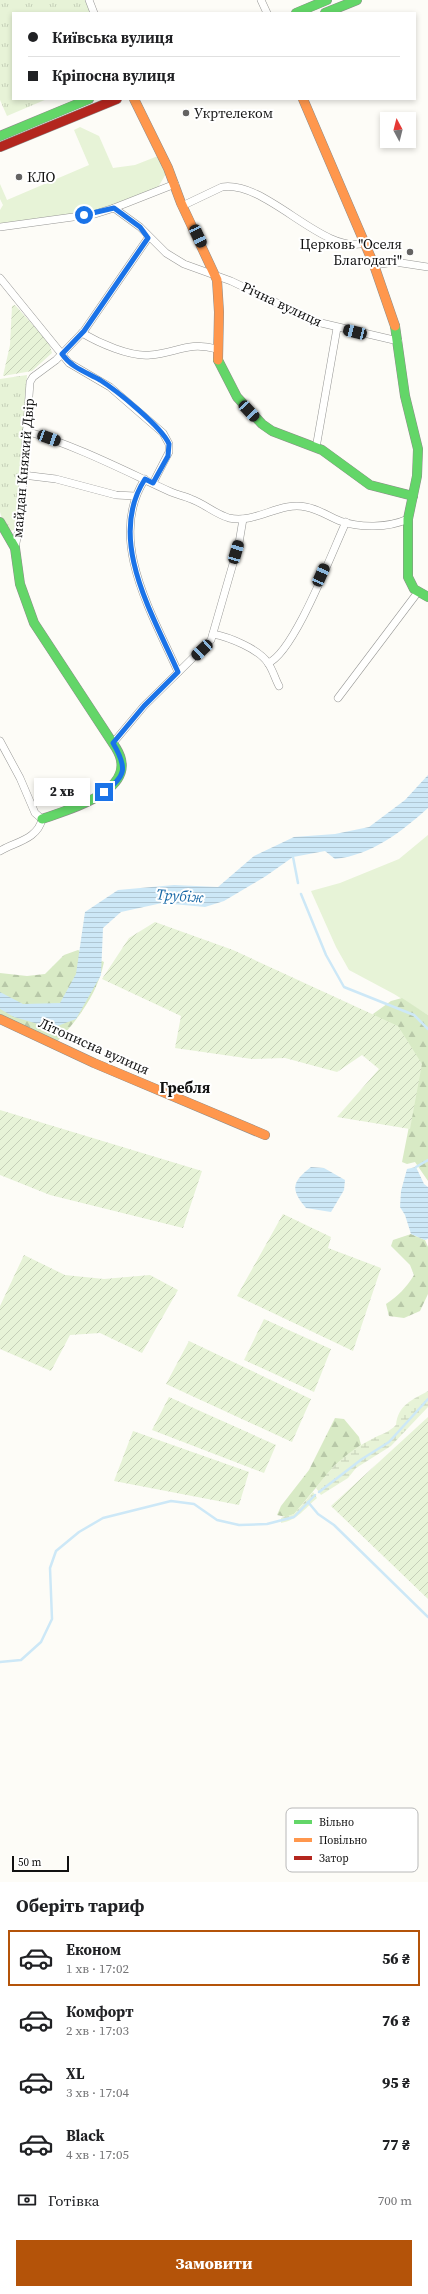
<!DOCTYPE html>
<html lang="uk">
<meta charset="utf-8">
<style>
:root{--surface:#fff;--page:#f2f2f2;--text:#202124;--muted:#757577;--line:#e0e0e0;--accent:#b45309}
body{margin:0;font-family:"Source Serif 4",serif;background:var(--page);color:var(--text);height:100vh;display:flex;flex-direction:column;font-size:15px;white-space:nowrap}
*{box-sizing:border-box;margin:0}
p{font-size:13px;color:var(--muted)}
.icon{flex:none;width:22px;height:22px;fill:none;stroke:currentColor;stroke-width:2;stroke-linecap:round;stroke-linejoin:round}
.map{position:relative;height:1882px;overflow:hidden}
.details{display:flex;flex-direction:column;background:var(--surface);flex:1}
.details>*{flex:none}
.top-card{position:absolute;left:12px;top:12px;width:404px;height:88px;border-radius:0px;box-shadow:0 2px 6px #0003;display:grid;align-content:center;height:88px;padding:0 16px;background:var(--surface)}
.needle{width:26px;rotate:353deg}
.buttons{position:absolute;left:380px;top:112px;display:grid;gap:8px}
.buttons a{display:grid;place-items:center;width:36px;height:36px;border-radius:0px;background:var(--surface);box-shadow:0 2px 6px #0003;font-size:20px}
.scale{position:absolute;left:12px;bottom:10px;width:57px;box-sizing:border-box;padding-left:4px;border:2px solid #111;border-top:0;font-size:11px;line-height:14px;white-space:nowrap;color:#111;-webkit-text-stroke:3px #fff;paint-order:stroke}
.end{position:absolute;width:18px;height:18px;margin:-9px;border:5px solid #1a73e8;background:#fff;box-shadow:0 0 0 2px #fff}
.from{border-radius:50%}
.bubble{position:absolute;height:28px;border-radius:0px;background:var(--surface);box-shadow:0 2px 6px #0003;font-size:13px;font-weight:800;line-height:28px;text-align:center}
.car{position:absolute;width:12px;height:24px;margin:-12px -6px;border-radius:5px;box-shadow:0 0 3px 1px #0007;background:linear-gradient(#222 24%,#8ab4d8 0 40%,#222 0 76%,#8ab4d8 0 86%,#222 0)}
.top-card b{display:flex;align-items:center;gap:14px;height:38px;font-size:15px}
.top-card b+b{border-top:1px solid var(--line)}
.top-card i{width:10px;height:10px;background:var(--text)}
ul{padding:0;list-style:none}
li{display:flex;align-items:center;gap:12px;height:56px;margin:0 8px 6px;padding:0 8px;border:2px solid transparent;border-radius:0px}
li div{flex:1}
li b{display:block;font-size:15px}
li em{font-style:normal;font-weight:800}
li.current{border-color:var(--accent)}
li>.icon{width:36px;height:36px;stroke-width:1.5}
h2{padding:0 16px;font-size:18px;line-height:48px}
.pay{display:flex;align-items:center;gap:10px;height:44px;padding:0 16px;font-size:15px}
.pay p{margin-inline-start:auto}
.primary-button{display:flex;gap:8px;margin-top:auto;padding:8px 16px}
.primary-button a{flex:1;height:46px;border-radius:0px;background:var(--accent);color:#fff;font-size:16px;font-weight:800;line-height:46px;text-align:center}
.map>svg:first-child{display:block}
</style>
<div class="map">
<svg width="428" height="1882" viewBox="0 0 428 1882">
<defs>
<pattern id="forest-firs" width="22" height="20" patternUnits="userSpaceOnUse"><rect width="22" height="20" fill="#d8eac5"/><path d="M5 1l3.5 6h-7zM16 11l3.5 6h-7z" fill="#b8c8a8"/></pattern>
<pattern id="wetland-marsh" width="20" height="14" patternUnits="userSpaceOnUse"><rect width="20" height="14" fill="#e7f3d7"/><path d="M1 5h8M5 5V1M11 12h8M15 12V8" fill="none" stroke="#c5cfb8"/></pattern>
<pattern id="park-tufts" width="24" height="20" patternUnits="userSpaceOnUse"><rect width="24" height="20" fill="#e7f3d7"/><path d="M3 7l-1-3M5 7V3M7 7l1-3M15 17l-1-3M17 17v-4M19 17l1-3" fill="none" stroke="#c5cfb8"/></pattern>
<pattern id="garden-furrows" width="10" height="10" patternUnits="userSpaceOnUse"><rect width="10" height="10" fill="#e7f3d7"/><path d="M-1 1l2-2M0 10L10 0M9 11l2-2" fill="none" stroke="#c5cfb8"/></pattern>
<pattern id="water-rules" width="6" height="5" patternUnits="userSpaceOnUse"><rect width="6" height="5" fill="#cde8f7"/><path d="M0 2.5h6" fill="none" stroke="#afc6d3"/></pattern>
</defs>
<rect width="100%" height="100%" fill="#fdfcf7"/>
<g fill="#e7f3d7">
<polygon points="80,127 99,136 113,168 135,165 158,156 167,172 157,189 111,206 89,212 0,225 0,210 3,205 0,199 0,184 7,200 89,165 74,130"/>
<polygon points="428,835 428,1015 394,994 349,970 336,947 311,891 340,883 399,859"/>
</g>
<g fill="url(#forest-firs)">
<path d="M 78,950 L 104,962 C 97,995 78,1019 56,1043 L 0,1017 L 0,973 L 27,976 L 45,974 L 64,955 Z"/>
<polygon points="402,998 428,1015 428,1181 415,1162 407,1164 402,1162 414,1101 373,1014 391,1001"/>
<path d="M 411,1234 L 425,1240 L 428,1247 L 428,1294 L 420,1311 L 404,1318 L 389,1316 L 386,1304 C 398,1296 406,1288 414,1275 L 410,1265 L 391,1246 L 393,1240 Z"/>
<polygon points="335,1418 344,1419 359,1437 361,1445 335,1465 294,1514 286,1517 277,1515 281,1506 309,1470"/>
</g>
<g fill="url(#wetland-marsh)">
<path d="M 428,1391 L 428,1407 L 391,1446 L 356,1468 L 348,1478 L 321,1495 L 316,1488 C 330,1468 349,1450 372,1439 C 381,1434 388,1433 396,1425 C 398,1405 412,1400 428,1391 Z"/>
<path d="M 313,1492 L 317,1498 C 305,1508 298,1520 281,1523 L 281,1518 L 294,1514 Z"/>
</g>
<g fill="url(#park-tufts)">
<polygon points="0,0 85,0 91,13 13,13 13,99 47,99 7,116 0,100"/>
<polygon points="27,375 16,529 11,531 4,525 0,512 0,379"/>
</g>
<g fill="url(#garden-furrows)">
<polygon points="15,305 49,343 52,353 32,371 3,376 10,345 12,306"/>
<polygon points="155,922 233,950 398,1026 422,1064 410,1129 337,1117 379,1069 362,1055 337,1072 285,1058 252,1059 175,1048 181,1016 102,979 129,938"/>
<polygon points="0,1110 202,1171 183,1228 50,1195 0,1175"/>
<polygon points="283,1214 331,1237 328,1248 381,1268 353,1351 237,1296"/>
<polygon points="24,1255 65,1275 104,1279 150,1275 178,1290 142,1353 100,1333 70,1335 51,1371 0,1349 0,1306"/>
<polygon points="264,1319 331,1349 314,1392 244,1360"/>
<polygon points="189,1341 311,1399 292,1442 166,1384"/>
<polygon points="169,1397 276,1445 264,1473 152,1430"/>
<polygon points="428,1417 428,1599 331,1506"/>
<polygon points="133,1431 249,1472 239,1505 114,1481"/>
</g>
<g fill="url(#water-rules)">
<path d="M 428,775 L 428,808 C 401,832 372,855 335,859 L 325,851 L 293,857 L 266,876 L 224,901 L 205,907 L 162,903 L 121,912 L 103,928 L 101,975 L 76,1019 L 52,1028 L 14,1017 L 0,1009 L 0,992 L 23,1004 L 60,1003 L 76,974 L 85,912 L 118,890 L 174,885 L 218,887 L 254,856 L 294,837 L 335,834 L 369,827 L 405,800 Z"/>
<path d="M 311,1167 L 324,1168 L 345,1180 L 344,1190 L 331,1212 L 306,1208 C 290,1189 292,1182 311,1167 Z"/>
<polygon points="416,1167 424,1184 428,1187 428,1239 425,1240 411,1234 405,1215 400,1207 401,1191 407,1169"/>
</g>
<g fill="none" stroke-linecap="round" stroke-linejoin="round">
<g stroke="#cde8f7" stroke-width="2.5">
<polyline points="293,857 298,883"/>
<polyline points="301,894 326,955 344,987 414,1015 428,1029"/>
<polyline points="416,1167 428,1160"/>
<polyline points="319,1492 362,1459 389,1442 428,1399"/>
<polyline points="308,1502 318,1514 334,1525 428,1617"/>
<polyline points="0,1662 21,1660 41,1642 52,1619 50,1568 56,1551 79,1532 103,1518 171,1501 194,1504 217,1520 239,1525 267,1524 294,1517 315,1495"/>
</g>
<g stroke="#979795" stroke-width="8">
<g id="street">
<polyline points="89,0 94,13"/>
<polyline points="261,0 267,13"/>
<path d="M 182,206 L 222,187 C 267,180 323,256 365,243"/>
<polyline points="114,208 175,184"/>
<polyline points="0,227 95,214 114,208 140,227 166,253 184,264 231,281 317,322 398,341"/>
<polyline points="374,265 395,262 428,267"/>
<polyline points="0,278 69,363 110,387 163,433 169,444 169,452 153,483"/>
<path d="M 82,333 C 99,343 130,357 150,355 C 177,353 187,341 217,349"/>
<path d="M 26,431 C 77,446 123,470 171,492 C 178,495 185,496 191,499 C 205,504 215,514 229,518 C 256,524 280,501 306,507 C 318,509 328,516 340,521 C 360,528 388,528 408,519"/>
<polyline points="316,448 337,328"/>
<polyline points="23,475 56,479 116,495 135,496"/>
<path d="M 145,479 C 106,539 153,615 178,672"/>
<polyline points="15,548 20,523 30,382 33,377 56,360 84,331 148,238"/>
<path d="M 213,634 C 229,637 259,649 268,663 C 273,670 275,679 279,686"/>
<path d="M 268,663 C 294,653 332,552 346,522"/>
<polyline points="338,698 418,592"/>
<path d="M 0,741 L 20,778 L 35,813 L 42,819 C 38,839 15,842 0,851"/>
<polyline points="113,743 144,706 211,640 239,543 243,519"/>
</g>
</g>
<g stroke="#8e8d8b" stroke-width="10">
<g id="fast">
<polyline points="296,13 327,0"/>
<polyline points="325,13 357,0"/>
<polyline points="0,136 89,99"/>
<polyline points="395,326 405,396 418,449 417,476 408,519 408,577 414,589 428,597"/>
<polyline points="218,360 237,397 262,424 272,431 322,450 370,485 413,496"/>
<path d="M 0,522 L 15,548 L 20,584 L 34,623 L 116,748 C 142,790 70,809 42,819"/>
</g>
</g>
<g stroke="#8e8d8b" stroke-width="10">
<g id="slow">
<polyline points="134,99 168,168 181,203 217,280 219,312 218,360"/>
<polyline points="303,99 374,265 395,326"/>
<polyline points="0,1019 94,1063 265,1135"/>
</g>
</g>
<g stroke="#8e8d8b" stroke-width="10">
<polyline id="jam" points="0,147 117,99"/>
</g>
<use href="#street" stroke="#fffffe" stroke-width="7"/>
<use href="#fast" stroke="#63d668" stroke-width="9"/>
<use href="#slow" stroke="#ff974d" stroke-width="9"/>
<use href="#jam" stroke="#b3261e" stroke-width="9"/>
</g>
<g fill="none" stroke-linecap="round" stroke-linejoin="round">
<path stroke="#1a73e8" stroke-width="5" d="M 84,215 L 114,208 L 140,227 L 148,238 L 84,331 L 62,354 C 72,368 86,372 100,380 C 116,390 162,427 169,444 L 168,456 L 153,483 L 145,479 C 106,539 153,615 178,672 L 144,706 L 113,743 C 127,767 127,776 104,792"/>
</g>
<g fill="#646362" stroke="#fff" stroke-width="1.5">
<circle cx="186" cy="113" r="4"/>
<circle cx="19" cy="177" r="4"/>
<circle cx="410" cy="252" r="4"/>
</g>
<g text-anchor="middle" stroke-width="4" stroke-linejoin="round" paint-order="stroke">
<g font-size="14" fill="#111" stroke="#fff" text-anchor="start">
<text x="194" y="118">Укртелеком</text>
<text x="27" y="182">КЛО</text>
<text x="402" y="249" text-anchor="end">Церковь "Оселя<tspan x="402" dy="16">Благодаті"</tspan></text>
</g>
<g font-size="14" fill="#111" stroke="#fff">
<text transform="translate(282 304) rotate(25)" y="5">Річна вулиця</text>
<text transform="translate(23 468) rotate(-85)" y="5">майдан Княжий Двір</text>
<text transform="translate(94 1046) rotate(24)" y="5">Літописна вулиця</text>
</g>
<g font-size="15" font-style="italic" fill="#1768a6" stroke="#fff">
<text transform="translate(180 896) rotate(4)" y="5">Трубіж</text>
</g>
<g font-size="15" font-weight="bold" fill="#111" stroke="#fff">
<text x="185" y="1093">Гребля</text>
</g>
</g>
<rect x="286" y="1808" width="132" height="64" rx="6" fill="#fff" stroke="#b8b8b8" stroke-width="1"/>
<rect x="294" y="1820" width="18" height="4" fill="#63d668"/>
<rect x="294" y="1838" width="18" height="4" fill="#ff974d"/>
<rect x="294" y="1856" width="18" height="4" fill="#b3261e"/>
<g font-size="11" fill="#111">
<text x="319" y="1826">Вільно</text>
<text x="319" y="1844">Повільно</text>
<text x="319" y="1862">Затор</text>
</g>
</svg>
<div class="buttons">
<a><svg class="needle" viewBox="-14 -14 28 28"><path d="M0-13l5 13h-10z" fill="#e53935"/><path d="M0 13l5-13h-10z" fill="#757577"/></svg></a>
</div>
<div class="scale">50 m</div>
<i class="end from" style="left:84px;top:215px"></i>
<i class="end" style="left:104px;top:792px"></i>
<div class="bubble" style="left:34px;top:778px;width:56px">2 хв</div>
<i class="car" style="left:198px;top:236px;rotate:155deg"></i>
<i class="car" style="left:355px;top:332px;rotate:284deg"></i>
<i class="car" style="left:249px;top:411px;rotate:137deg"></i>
<i class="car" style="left:49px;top:438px;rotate:110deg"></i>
<i class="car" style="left:236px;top:552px;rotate:16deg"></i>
<i class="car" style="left:321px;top:575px;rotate:24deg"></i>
<i class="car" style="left:202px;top:650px;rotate:227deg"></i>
<div class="top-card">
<b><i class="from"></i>Київська вулиця</b>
<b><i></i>Кріпосна вулиця</b>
</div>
</div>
<section class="details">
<h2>Оберіть тариф</h2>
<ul>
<li class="current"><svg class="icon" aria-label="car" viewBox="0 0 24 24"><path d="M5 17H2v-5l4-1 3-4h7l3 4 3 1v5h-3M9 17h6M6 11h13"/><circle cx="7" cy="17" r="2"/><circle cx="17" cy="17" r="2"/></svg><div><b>Економ</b><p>1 хв · 17:02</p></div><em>56 ₴</em></li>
<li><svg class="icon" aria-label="car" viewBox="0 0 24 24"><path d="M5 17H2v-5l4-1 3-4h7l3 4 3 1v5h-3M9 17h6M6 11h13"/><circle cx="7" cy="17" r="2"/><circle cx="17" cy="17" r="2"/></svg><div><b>Комфорт</b><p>2 хв · 17:03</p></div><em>76 ₴</em></li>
<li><svg class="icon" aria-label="car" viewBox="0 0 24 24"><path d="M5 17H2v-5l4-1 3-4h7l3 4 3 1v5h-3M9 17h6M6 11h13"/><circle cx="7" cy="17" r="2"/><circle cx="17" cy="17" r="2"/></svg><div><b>XL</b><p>3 хв · 17:04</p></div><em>95 ₴</em></li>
<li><svg class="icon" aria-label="car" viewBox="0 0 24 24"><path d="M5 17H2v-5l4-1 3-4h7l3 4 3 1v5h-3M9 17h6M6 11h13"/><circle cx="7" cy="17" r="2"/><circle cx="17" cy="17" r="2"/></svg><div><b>Black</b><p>4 хв · 17:05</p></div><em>77 ₴</em></li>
</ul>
<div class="pay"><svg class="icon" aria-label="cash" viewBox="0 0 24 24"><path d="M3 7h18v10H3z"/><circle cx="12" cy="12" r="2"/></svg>Готівка<p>700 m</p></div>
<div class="primary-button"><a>Замовити</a></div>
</section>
